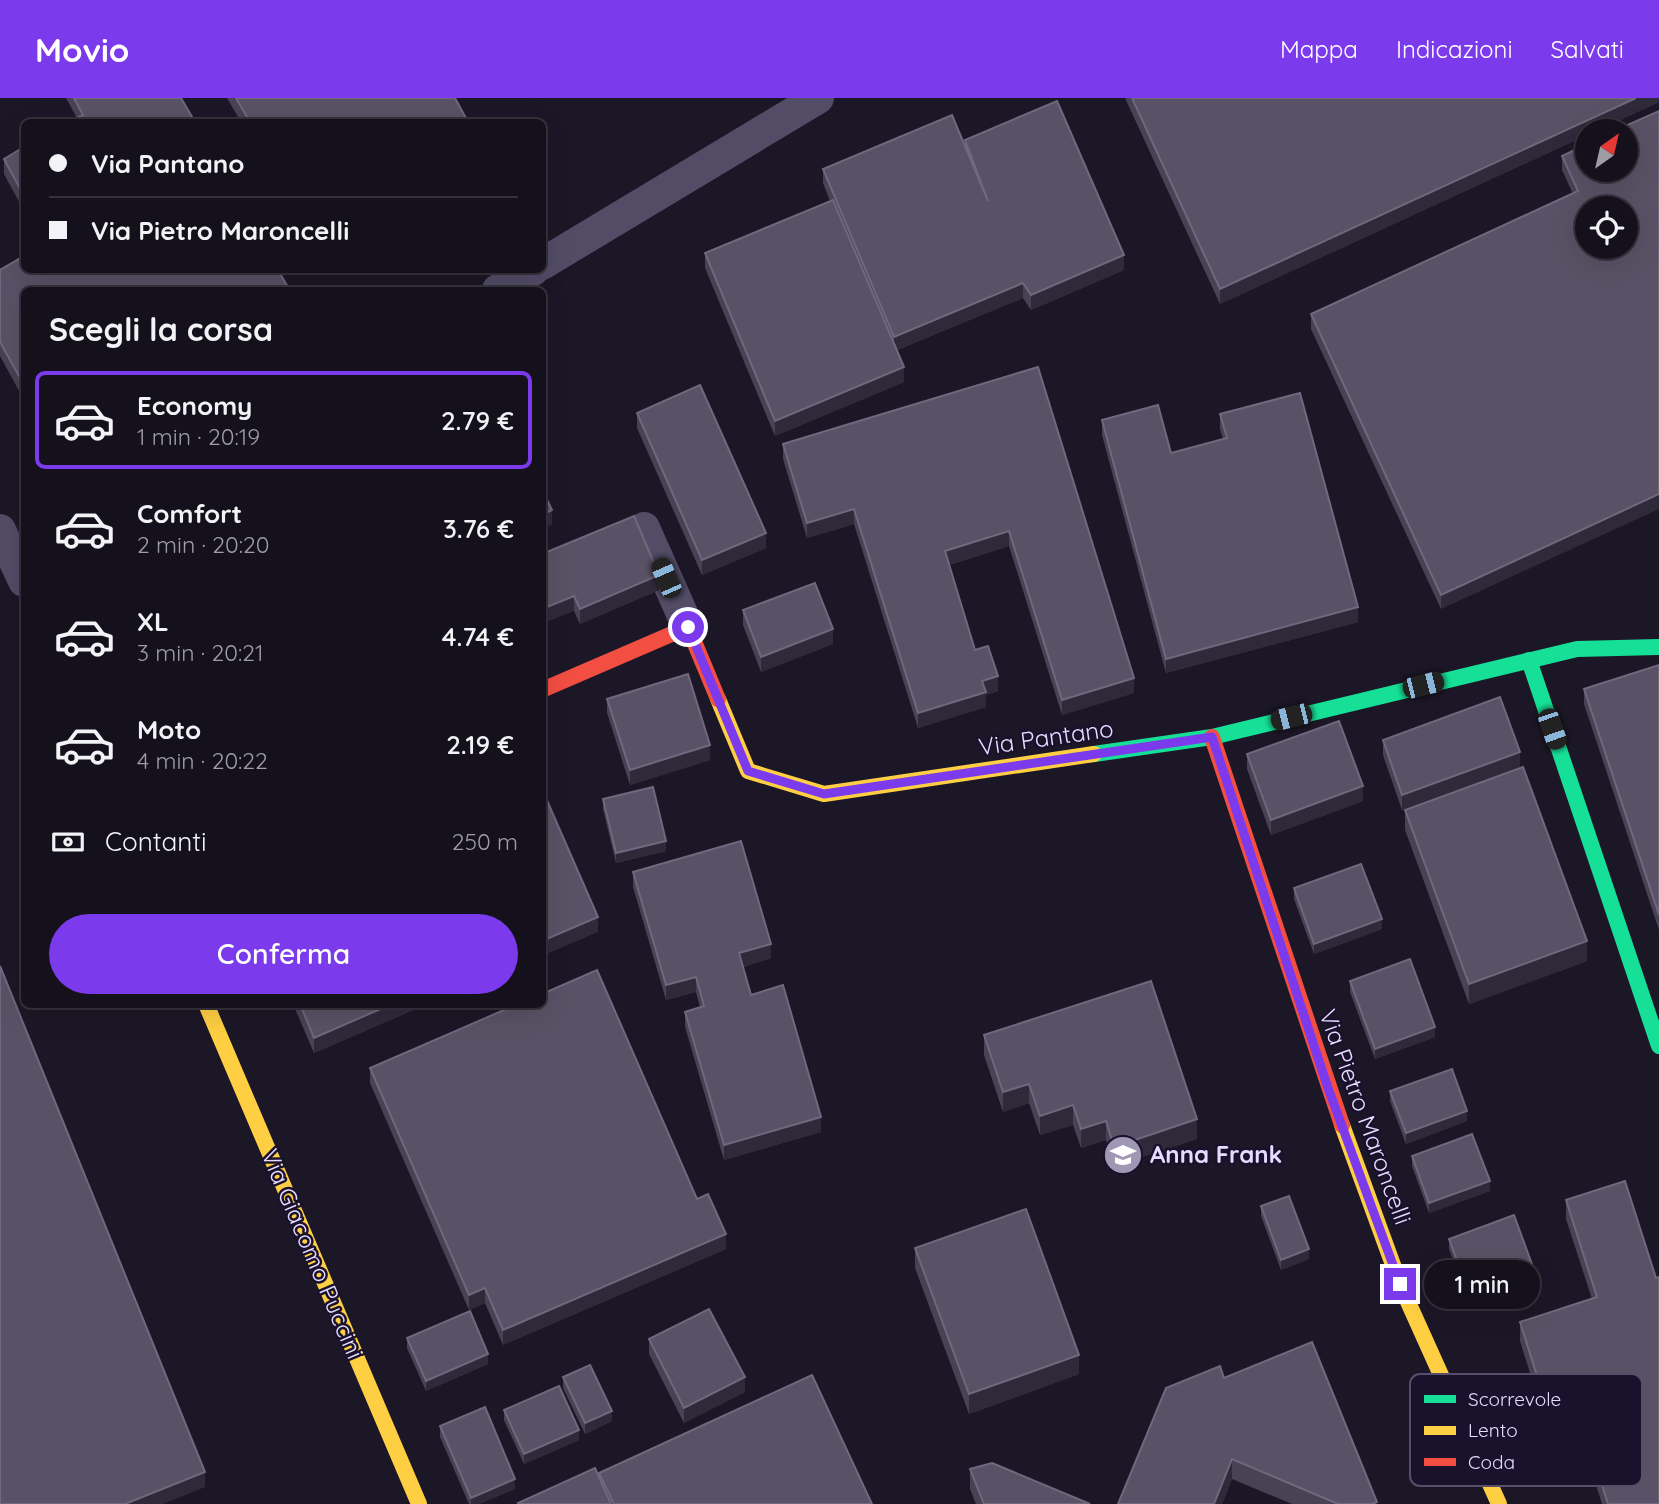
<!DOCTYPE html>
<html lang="it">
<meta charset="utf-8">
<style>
:root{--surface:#15111c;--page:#221f29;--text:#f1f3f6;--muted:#9d9da3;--line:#34313b;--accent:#7c3aed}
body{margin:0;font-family:Quicksand,sans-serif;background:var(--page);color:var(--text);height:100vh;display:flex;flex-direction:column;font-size:26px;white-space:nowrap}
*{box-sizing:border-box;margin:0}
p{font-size:23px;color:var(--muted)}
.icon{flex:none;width:38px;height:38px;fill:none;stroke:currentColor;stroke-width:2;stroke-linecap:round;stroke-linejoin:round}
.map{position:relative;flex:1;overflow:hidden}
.details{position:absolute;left:21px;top:189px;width:525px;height:721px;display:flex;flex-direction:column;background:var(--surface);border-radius:10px;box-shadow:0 7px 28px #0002,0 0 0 2px var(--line)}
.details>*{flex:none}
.guide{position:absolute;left:21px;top:21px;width:525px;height:154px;border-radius:10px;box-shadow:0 7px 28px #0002,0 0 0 2px var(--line);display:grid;align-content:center;height:154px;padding:0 28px;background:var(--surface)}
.needle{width:46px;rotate:34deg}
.fabs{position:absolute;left:1575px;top:21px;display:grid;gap:14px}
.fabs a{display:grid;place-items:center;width:63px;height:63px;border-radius:50%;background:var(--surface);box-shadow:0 7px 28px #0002,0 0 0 2px var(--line);font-size:35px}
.end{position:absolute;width:32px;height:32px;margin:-16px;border:9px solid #7c3aed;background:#fff;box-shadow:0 0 0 4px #fff}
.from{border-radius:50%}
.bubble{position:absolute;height:49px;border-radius:24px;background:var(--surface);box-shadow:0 7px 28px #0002,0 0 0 2px var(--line);font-size:23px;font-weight:600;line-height:49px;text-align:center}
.car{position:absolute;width:21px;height:42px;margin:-21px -10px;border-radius:9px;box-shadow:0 0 5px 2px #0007;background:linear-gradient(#222 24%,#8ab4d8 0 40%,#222 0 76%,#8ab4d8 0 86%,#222 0)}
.guide b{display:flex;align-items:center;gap:24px;height:66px;font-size:26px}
.guide b+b{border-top:2px solid var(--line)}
.guide i{width:18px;height:18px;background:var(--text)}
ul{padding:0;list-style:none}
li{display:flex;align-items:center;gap:21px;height:98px;margin:0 14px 10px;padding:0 14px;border:4px solid transparent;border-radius:10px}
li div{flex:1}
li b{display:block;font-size:26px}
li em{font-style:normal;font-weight:600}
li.on{border-color:var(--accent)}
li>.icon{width:63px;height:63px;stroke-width:1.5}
h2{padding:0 28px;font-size:32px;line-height:84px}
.pay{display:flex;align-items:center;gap:18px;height:77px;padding:0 28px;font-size:26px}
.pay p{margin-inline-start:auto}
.cta{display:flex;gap:14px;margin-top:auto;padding:14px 28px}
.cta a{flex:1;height:80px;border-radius:42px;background:var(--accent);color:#fff;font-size:28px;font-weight:600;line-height:80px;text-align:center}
header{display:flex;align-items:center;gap:42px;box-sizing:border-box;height:98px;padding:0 35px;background:var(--accent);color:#fff}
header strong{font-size:33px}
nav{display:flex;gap:38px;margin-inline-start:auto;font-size:24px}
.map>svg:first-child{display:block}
</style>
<header>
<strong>Movio</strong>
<nav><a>Mappa</a><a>Indicazioni</a><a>Salvati</a></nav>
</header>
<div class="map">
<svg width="1659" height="1406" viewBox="0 0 1659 1406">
<rect width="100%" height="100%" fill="#1c1726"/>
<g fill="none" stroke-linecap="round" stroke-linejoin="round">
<g stroke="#524c67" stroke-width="32">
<polyline points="542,166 818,0"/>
<polyline points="498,192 533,172"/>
<polyline points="644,430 688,529"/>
<polyline points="0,432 24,483"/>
</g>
<g stroke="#16e098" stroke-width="16">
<polyline points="1529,562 1659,948"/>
<polyline points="1094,656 1212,639 1577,551 1659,549"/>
</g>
<g stroke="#ffcf43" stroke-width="16">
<polyline points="718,601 748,673 824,696 1094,656"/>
<polyline points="206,906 419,1406"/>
<polyline points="1342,1027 1400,1186 1499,1406"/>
</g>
<g stroke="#f24e42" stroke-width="16">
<polyline points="542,592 688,529 718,601"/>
<polyline points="1212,639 1342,1027"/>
</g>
</g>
<g fill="#484254">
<polygon points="66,0 181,0 77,20"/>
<polygon points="227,0 455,0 467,24 241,24"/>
<polygon points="1125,0 1659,0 1659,4 1596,33 1587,33 1587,37 1220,206"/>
<polygon points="965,42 1124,172 1031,212 1023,200 897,252 904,284 775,338 705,170 705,155 830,103 823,85 823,71 965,48"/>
<polygon points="24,49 24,113 4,76 4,61"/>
<polygon points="1562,58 1587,72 1441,511 1311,231 1311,216 1573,96 1562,72"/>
<polygon points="0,172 289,192 24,192 24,302 0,258"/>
<polygon points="1038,269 1134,595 1062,617 1009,448 949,467 975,552 998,593 986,597 986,609 918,630 854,426 807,440 783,361 783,346"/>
<polygon points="637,315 766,450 702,477 637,330"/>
<polygon points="1220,316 1358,524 1166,575 1102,337 1102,322 1171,355 1223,341 1220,331"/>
<polygon points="542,456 659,492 580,526 574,513"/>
<polygon points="743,512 833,546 761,574 743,527"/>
<polygon points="1659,567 1659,832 1584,606 1584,591"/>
<polygon points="607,601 710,662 630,687 607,615"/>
<polygon points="1383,642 1520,669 1402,712 1383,657"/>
<polygon points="1247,656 1363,703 1271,737 1247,671"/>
<polygon points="603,701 666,753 616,765 603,711"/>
<polygon points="1405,712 1587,863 1469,906 1405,732"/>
<polygon points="633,774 771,860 743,869 751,897 821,1034 724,1062 685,929 685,914 700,909 696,894 666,902 633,789"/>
<polygon points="1294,790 1382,831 1314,856 1294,801"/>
<polygon points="1350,883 1435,939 1375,961 1350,894"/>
<polygon points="293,906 427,906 314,955"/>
<polygon points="984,937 1197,1041 1114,1068 1106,1042 1081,1050 1073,1027 1040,1037 1029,1005 1003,1014 984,957"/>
<polygon points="370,970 697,1101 726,1151 503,1247 485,1205 469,1212 370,985"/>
<polygon points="1390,993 1467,1023 1406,1046 1390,1003"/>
<polygon points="1412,1058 1490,1093 1429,1115 1412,1068"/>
<polygon points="1625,1083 1659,1406 1602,1406 1590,1368 1562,1377 1520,1243 1520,1224 1592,1201 1566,1121 1566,1102"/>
<polygon points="1261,1108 1309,1161 1281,1172 1261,1118"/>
<polygon points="1449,1141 1537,1190 1472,1213 1449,1151"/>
<polygon points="915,1150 1079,1276 969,1316 915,1170"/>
<polygon points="407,1240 488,1266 426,1293 407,1250"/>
<polygon points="649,1241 745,1294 684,1325 649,1256"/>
<polygon points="563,1279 612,1323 585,1336 563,1290"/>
<polygon points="1224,1280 1377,1406 1292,1406 1232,1381 1222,1406 1118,1406"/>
<polygon points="504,1312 579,1342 524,1366 504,1322"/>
<polygon points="440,1328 515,1391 479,1406 469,1406 440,1339"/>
<polygon points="970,1371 1090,1406 976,1406 970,1391"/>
<polygon points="599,1375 872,1406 518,1406 599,1381"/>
</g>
<g fill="#2f2a3a">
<polygon points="1636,0 1659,0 1659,4 1596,33 1587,33 1587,37 1220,206 1220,191"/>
<polygon points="1124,157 1124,172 1031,212 1031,197"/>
<polygon points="1023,185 1023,200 894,253 894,239"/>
<polygon points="904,269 904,284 775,338 775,323"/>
<polygon points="1659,396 1659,411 1441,511 1441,497"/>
<polygon points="854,411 854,426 807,440 807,425"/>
<polygon points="552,412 552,427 542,432 542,417"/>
<polygon points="1009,433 1009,448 945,468 945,453"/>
<polygon points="766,435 766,450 702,477 702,462"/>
<polygon points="659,477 659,492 580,526 580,511"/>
<polygon points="574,498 574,513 542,526 542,511"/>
<polygon points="1358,509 1358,524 1166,575 1166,561"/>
<polygon points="833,531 833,546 761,574 761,559"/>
<polygon points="998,578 998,593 986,597 986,609 918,630 918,615 982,583"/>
<polygon points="1134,580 1134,595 1062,617 1062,602"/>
<polygon points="710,647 710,662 630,687 630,672"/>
<polygon points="1520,654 1520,669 1402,712 1402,697"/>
<polygon points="1363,688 1363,703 1271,737 1271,722"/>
<polygon points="666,743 666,753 616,765 616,755"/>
<polygon points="598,819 598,834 542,858 542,843"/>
<polygon points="1382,821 1382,831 1314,856 1314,846"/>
<polygon points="1587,843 1587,863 1469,906 1469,886"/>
<polygon points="771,846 771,860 739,870 739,855"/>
<polygon points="696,879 696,894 666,902 666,887"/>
<polygon points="392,906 427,906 314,955 314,940"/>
<polygon points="1435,929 1435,939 1375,961 1375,951"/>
<polygon points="1029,986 1029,1005 1003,1014 1003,994"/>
<polygon points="1073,1007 1073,1027 1040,1037 1040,1018"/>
<polygon points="1467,1013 1467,1023 1406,1046 1406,1035"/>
<polygon points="821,1019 821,1034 724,1062 724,1047"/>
<polygon points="1197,1021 1197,1041 1114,1068 1114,1049"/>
<polygon points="1106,1023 1106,1042 1081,1050 1081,1031"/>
<polygon points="1490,1083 1490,1093 1429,1115 1429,1105"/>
<polygon points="726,1136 726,1151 503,1247 503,1232"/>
<polygon points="1309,1151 1309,1161 1281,1172 1281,1162"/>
<polygon points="1537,1180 1537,1190 1472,1213 1472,1203"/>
<polygon points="485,1190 485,1205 469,1212 469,1197"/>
<polygon points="488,1256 488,1266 426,1293 426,1283"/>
<polygon points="1079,1257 1079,1276 969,1316 969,1296"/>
<polygon points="745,1279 745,1294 684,1325 684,1310"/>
<polygon points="612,1313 612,1323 585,1336 585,1325"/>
<polygon points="579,1332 579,1342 524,1366 524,1356"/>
<polygon points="1590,1349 1590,1368 1562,1377 1562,1357"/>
<polygon points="1232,1361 1232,1381 1222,1406 1214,1406"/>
<polygon points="205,1374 205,1389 163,1406 125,1406"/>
<polygon points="515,1381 515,1391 479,1406 471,1406 471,1400"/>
</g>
<g fill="#595266" stroke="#6f687e" stroke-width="2" fill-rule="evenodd">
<polygon points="74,0 181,0 195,24 69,24 83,17"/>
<polygon points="236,0 455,0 467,22 462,24 250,24"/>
<polygon points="1132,0 1636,0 1220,191"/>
<polygon points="1057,3 1124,157 1031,197 1023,185 894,239 823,71 952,17 988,103 965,42"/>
<path d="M 1659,13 L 1659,396 L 1441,497 L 1311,216 L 1578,93 L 1562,58 L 1587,46 L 1587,72 L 1626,72 L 1626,33 L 1614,33 ZM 1587,110 L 1626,110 L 1626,149 L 1587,149 Z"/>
<polygon points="24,49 24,98 4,61"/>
<polygon points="833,102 904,269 775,323 705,155"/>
<polygon points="24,158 24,172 278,172 289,191 286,192 24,192 24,287 0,244 0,172"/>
<polygon points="1038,269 1134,580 1062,602 1009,433 945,453 975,552 988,548 998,578 982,583 986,594 918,615 854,411 807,425 783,346"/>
<polygon points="700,287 766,435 702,462 637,315"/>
<polygon points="1300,295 1358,509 1166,561 1102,322 1158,307 1171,355 1227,340 1220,316"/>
<polygon points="542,391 552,412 542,417"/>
<polygon points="634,418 659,477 580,511 574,498 542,511 542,456"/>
<polygon points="815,485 833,531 761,559 743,512"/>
<polygon points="1659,567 1659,817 1584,591"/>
<polygon points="688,576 710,647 630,672 607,601"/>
<polygon points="1500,599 1520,654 1402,697 1383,642"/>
<polygon points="1339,623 1363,688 1271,722 1247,656"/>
<polygon points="1523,669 1587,843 1469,886 1405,712"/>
<polygon points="653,689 666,743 616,755 603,701"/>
<polygon points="542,691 598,819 542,843"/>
<polygon points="741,743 771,846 739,855 751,897 783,887 821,1019 724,1047 685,914 704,908 696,879 666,887 633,774"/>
<polygon points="1361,766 1382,821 1314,846 1294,790"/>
<polygon points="1410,861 1435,929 1375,951 1350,883"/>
<polygon points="0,868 205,1374 125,1406 0,1406"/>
<polygon points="597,872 697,1101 708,1096 726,1136 503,1232 485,1190 469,1197 370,970 518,906 542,906 542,896"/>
<polygon points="1151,883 1197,1021 1114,1049 1106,1023 1081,1031 1073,1007 1040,1018 1029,986 1003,994 984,937"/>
<polygon points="300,906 392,906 314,940"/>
<polygon points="1452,971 1467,1013 1406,1035 1390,993"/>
<polygon points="1472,1036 1490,1083 1429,1105 1412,1058"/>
<polygon points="1625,1083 1656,1180 1659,1179 1659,1406 1608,1406 1590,1349 1562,1357 1520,1224 1597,1199 1566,1102"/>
<polygon points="1289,1098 1309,1151 1281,1162 1261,1108"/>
<polygon points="1026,1111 1079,1257 969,1296 915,1150"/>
<polygon points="1514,1117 1537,1180 1472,1203 1449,1141"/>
<polygon points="709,1211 745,1279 684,1310 649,1241"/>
<polygon points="470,1213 488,1256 426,1283 407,1240"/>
<polygon points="1312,1244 1377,1404 1372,1406 1338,1406 1232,1361 1214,1406 1118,1406 1166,1290 1220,1268 1224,1280"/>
<polygon points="590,1267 612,1313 585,1325 563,1279"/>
<polygon points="812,1277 872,1406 614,1406 599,1375"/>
<polygon points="559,1288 579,1332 524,1356 504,1312"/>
<polygon points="485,1309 515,1381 471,1400 440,1328"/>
<polygon points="992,1365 1090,1406 984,1406 970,1371"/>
<polygon points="595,1370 611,1406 519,1406 518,1405"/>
</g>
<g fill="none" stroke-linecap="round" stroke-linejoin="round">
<polyline stroke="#7c3aed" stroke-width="9" points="688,529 748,673 824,696 1212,639 1328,990 1400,1186"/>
</g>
<defs>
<g id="school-disc" transform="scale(2.0125)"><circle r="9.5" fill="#9f97b3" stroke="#1a112c"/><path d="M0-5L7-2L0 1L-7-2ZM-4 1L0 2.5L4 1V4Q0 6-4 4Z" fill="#fff"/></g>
</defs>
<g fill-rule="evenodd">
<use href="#school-disc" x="1123" y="1057"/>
</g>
<g text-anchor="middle" stroke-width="5" stroke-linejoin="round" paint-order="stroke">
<g font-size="24" fill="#e6dcff" stroke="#1a112c">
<text transform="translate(1046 640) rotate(-8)" y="8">Via Pantano</text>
<text transform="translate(1365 1019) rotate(70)" y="8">Via Pietro Maroncelli</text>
<text transform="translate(312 1156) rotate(67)" y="8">Via Giacomo Puccini</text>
</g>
<g font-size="24" font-weight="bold" fill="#e6dcff" stroke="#1a112c" text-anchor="start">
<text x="1150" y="1065">Anna Frank</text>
</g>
</g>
<rect x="1410" y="1276" width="232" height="112" rx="10" fill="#1a112c" stroke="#574e6b" stroke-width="2"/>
<rect x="1424" y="1297" width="32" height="8" fill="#16e098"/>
<rect x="1424" y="1328" width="32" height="9" fill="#ffcf43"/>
<rect x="1424" y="1360" width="32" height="8" fill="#f24e42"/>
<g font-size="19" fill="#e6dcff">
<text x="1468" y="1308">Scorrevole</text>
<text x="1468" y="1339">Lento</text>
<text x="1468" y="1371">Coda</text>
</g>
</svg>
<div class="fabs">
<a><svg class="needle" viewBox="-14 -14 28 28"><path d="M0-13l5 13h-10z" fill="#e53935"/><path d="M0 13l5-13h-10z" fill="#9d9da3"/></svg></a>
<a><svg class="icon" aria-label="locate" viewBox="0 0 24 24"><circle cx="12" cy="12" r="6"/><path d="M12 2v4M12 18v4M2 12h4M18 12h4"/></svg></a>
</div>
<i class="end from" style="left:688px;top:529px"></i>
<i class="end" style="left:1400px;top:1186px"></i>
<div class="bubble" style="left:1424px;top:1162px;width:116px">1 min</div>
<i class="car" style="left:666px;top:480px;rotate:336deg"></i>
<i class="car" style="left:1423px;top:587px;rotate:76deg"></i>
<i class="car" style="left:1291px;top:619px;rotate:256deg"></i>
<i class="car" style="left:1552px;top:631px;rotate:161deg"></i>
<div class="guide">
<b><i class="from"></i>Via Pantano</b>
<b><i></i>Via Pietro Maroncelli</b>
</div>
<section class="details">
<h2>Scegli la corsa</h2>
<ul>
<li class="on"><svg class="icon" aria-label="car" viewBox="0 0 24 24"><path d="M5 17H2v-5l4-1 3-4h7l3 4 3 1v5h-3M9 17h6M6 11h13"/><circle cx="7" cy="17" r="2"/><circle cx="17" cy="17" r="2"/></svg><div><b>Economy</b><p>1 min · 20:19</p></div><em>2.79 €</em></li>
<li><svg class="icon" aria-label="car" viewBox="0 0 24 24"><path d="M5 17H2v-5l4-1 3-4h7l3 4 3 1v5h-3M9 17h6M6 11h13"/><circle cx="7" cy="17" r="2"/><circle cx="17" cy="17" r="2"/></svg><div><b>Comfort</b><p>2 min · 20:20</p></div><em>3.76 €</em></li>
<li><svg class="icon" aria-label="car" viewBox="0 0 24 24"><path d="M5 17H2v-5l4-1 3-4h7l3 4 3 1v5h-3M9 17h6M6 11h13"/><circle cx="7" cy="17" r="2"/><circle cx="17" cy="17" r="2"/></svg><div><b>XL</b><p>3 min · 20:21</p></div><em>4.74 €</em></li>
<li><svg class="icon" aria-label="car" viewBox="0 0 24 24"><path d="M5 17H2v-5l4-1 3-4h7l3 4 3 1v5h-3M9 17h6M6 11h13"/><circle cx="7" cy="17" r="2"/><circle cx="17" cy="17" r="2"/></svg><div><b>Moto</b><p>4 min · 20:22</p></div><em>2.19 €</em></li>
</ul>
<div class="pay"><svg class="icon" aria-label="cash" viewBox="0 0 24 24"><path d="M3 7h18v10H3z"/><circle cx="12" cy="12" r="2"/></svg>Contanti<p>250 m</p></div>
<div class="cta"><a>Conferma</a></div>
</section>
</div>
